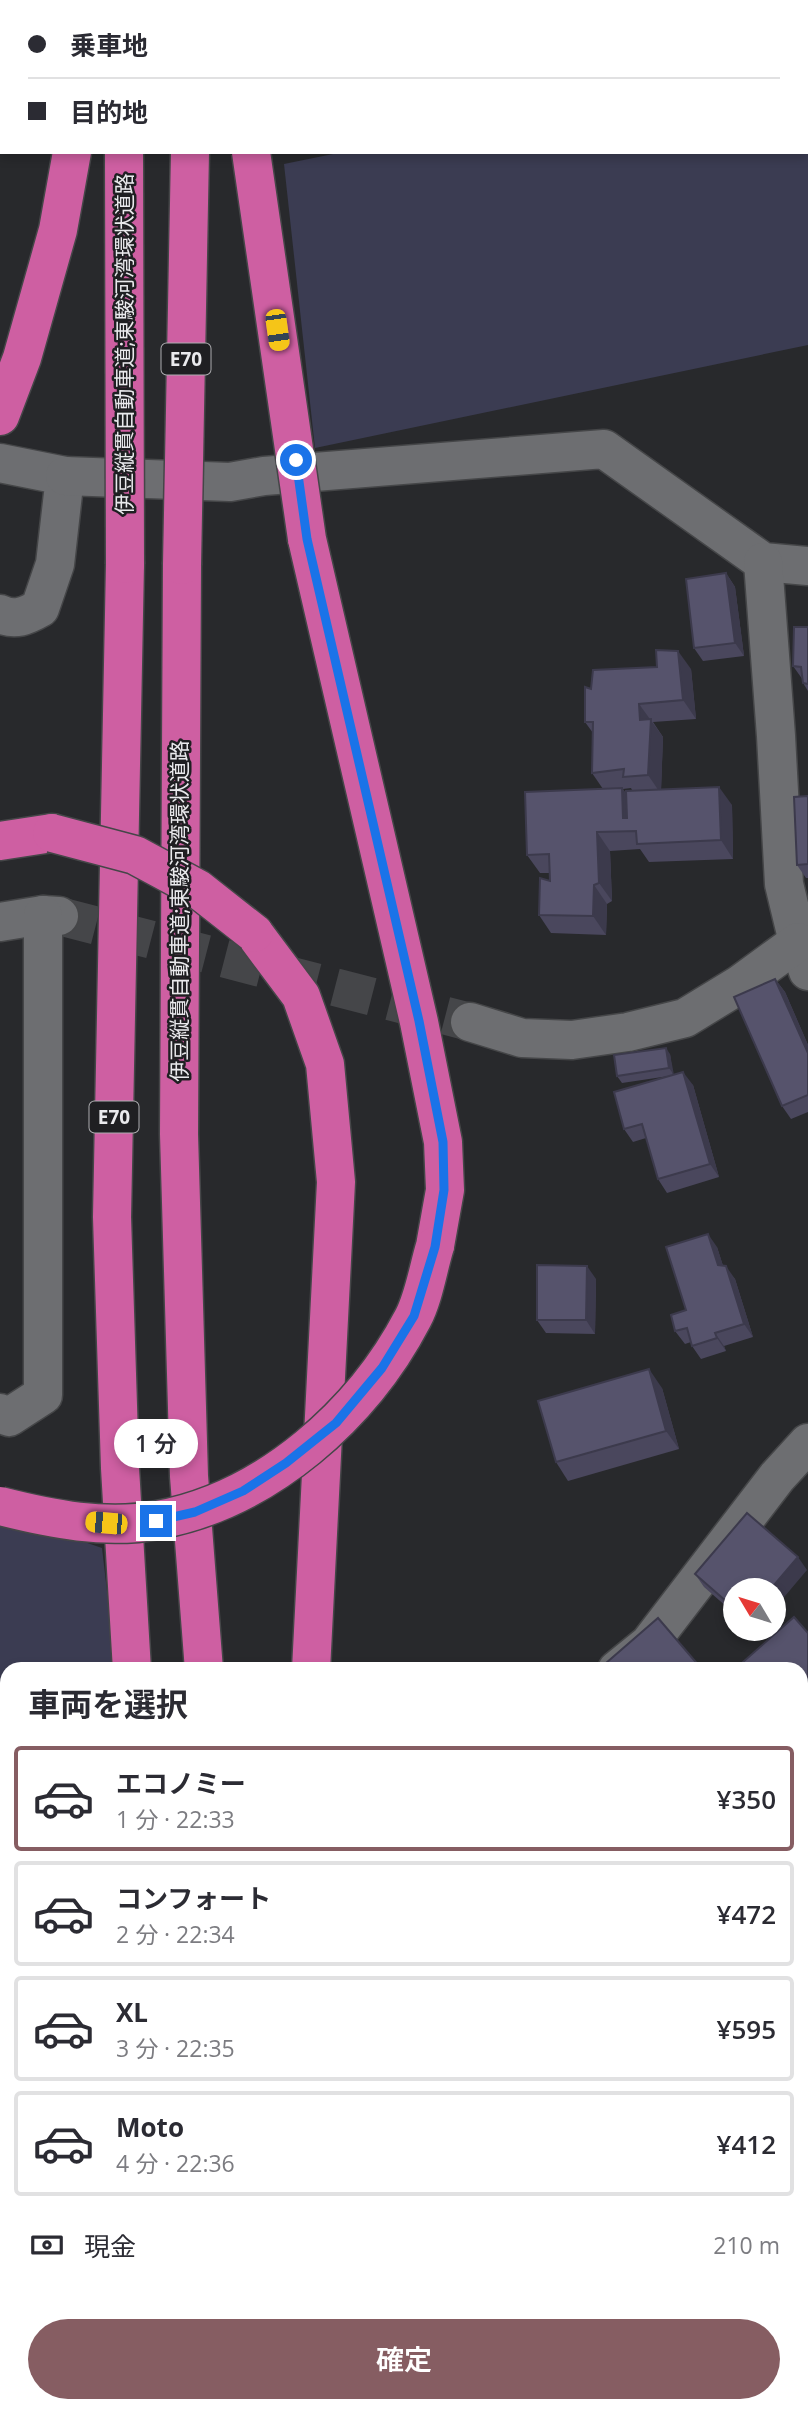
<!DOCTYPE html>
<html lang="ja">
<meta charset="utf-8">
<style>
:root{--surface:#fff;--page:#f7f7f7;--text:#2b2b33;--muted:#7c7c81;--line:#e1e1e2;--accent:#865d62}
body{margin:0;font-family:"Open Sans","Noto Sans JP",sans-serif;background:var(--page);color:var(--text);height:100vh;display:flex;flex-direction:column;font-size:26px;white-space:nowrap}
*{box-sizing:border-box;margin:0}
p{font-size:23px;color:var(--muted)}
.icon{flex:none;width:38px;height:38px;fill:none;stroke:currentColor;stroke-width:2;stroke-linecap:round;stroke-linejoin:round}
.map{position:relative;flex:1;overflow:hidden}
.side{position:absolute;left:0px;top:1662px;width:808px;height:751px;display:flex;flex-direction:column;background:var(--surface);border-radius:21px 21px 0 0;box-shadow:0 4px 10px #0003}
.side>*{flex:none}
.banner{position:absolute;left:0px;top:0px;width:808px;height:154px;box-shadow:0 4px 10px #0003;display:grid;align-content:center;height:154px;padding:0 28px;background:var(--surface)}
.needle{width:46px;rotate:308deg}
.fabs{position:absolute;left:723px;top:1578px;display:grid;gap:14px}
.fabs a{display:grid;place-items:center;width:63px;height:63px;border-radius:50%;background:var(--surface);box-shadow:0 4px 10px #0003;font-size:35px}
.end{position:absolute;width:32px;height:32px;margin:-16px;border:9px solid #1a73e8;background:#fff;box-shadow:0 0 0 4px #fff}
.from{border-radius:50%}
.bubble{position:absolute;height:49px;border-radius:24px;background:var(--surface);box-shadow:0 4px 10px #0003;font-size:23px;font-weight:600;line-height:49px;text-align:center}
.car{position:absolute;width:21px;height:42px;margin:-21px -10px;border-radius:9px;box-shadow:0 0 5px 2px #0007;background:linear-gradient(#f5c518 24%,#345 0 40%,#f5c518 0 76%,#345 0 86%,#f5c518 0)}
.banner b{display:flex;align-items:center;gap:24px;height:66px;font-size:26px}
.banner b+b{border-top:2px solid var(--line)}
.banner i{width:18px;height:18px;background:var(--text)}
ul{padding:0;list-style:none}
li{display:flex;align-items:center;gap:21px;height:105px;margin:0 14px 10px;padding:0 14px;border:4px solid var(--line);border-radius:7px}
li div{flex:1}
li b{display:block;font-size:26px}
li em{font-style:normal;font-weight:600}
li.selected{border-color:var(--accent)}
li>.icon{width:63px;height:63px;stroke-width:1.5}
h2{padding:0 28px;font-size:32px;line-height:84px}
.pay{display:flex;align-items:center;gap:18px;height:77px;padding:0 28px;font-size:26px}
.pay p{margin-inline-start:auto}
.button{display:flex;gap:14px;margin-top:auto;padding:14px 28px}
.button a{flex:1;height:80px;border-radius:42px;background:var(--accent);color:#fff;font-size:28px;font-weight:600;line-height:80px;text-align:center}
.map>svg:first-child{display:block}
</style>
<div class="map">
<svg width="808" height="2412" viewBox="0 0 808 2412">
<rect width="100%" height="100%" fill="#28292c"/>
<g fill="#3b3c52">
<polygon points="808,60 808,345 315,448 284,164 343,152 807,152"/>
<polygon points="0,1513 102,1548 116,1669 7,1670 7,1826 0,1817"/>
<polygon points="0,1822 7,1836 7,2406 185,2406 176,2412 0,2412"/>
</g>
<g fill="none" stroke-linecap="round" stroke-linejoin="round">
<polyline stroke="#454649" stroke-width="38" stroke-dasharray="38 19" stroke-linecap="butt" points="59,916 470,1022"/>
<g stroke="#454648" stroke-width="41">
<g id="minor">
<path d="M 0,463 L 65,476 L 55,564 L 40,608 C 26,616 15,621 0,614"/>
<polyline points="65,476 230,482 264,476 604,449 763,562 808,566"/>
<polyline points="763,562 776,736 784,884 798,942 808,971"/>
<polyline points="0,922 43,915 59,916"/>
<polyline points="470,1022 522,1038 572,1040 628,1032 685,1018 739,985 798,942"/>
<polyline points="0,1413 9,1417 43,1395 43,915"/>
<polyline points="617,1670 649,1644 777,1477 808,1443"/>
</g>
</g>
<g stroke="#454648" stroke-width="41">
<g id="tertiary">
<polyline points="0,2191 7,2192"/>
<polyline points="802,2220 808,2219"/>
</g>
</g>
<g stroke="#454648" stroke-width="41">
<g id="primary">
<polyline points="802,2345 808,2343"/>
<polyline points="558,2412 579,2406"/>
</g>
</g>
<g stroke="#454648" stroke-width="41">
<g id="motorway">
<polyline points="124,0 124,2"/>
<polyline points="230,0 230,2"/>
<polyline points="87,2 87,0"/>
<polyline points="194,2 194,0"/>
<polyline points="0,416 22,358 58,230 72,152"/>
<polyline points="307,539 419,1022 443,1142 445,1190 435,1246"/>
<polyline points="125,564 112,1217 120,1468 132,1670"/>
<polyline points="182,565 179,1134 189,1476 204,1670"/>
<polyline points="0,841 52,833"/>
<polyline points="254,933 301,996 325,1064 336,1182 311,1670"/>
<polyline points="0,1819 7,1832"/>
<polyline points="242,2406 244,2412"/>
<polyline points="334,2406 336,2412"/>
</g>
</g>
<use href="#minor" stroke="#6d6e71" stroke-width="38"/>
<use href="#tertiary" stroke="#6d6e71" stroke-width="38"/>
<use href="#primary" stroke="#a7658e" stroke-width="38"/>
<use href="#motorway" stroke="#ce5fa2" stroke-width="38"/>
<g stroke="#454648" stroke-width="41" stroke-linecap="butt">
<g id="motorway-bridge">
<polyline points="124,152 125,564"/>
<polyline points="251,152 307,539"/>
<polyline points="182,565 190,152"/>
<polyline points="52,833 135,855 198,889 254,933"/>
<path d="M 0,1506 C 51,1519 106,1530 158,1520 C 267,1500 363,1414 413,1318 C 424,1297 428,1269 435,1246"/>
</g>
</g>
<use href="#motorway-bridge" stroke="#ce5fa2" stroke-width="38"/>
</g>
<g fill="#4a475d" fill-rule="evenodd">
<polygon points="726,573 735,587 744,656 703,661 694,648"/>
<polygon points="808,627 808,691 803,683 803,680 793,666"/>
<path d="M 691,669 L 696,719 L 653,722 L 663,737 L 661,789 L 732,805 L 733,859 L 649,862 L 640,849 L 610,851 L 612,901 L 607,904 L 606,935 L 551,933 L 539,915 L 550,881 L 549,873 L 540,873 L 527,855 L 603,789 L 592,773 L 593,733 L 585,722 L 591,689 ZM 631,788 L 632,790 L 626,794 L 623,789 Z"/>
<polygon points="808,796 808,878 806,878 797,865"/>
<polygon points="775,979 785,992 808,1045 808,1112 791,1119 782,1106"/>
<polygon points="670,1054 673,1075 693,1085 719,1177 667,1193 658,1179 646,1138 633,1142 624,1129 669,1076 622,1083 617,1076"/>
<polygon points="717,1247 723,1266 735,1279 753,1337 724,1346 726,1351 701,1359 692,1346 691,1342 685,1344 675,1331"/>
<polygon points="596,1279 595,1334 546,1333 537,1320"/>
<polygon points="662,1388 679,1449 568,1481 556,1462"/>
<polygon points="807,1570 735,1591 735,1614 704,1587 695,1574"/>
<polygon points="808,1633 808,1860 802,1866 802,1670"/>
</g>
<g fill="#3c3a4c">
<polygon points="726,573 735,587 744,656 735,643"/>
<polygon points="678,651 691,669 696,719 683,700"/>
<polygon points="639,704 663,737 661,794 648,775 640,720"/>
<polygon points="719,787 732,805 733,859 721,840"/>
<polygon points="622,788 635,807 636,831 623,818"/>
<polygon points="597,832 610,851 612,901 599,883"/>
<polygon points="594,885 607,904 606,935 593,916"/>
<polygon points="775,979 785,992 808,1045 808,1053"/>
<polygon points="666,1048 670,1054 674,1075 669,1068"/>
<polygon points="683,1072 693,1085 719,1177 710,1164"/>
<polygon points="708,1234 717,1247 727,1278 718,1265"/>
<polygon points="587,1266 596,1279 595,1334 586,1320"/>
<polygon points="726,1266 735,1279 753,1337 744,1324"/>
<polygon points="715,1333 724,1346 726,1351 717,1338"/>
<polygon points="649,1369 662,1388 679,1449 666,1431"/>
<polygon points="798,1557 807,1570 774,1609 774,1591 769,1591"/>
</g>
<g fill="#56536c" stroke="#3c3a4c" stroke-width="2">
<polygon points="726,573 735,643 694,648 686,579"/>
<polygon points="794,627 808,627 808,684 803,683 801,667 793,666"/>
<polygon points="656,650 678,651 683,700 639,704 640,720 651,719 648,775 623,777 624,769 592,773 593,722 585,722 585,687 591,689 593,670 657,667"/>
<polygon points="719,787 721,840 637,844 636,831 597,832 599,883 594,885 593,916 539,915 540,878 550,881 549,854 527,855 525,792 622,788 623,818 627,818 626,791"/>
<polygon points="808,796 808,864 797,865 794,797"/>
<polygon points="775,979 808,1053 808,1095 782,1106 734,997"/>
<polygon points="666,1048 669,1068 617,1076 614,1055"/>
<polygon points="683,1072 710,1164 658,1179 642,1124 624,1129 614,1092"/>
<polygon points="708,1234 718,1265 726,1266 744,1324 715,1333 717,1338 692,1346 687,1328 675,1331 671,1315 686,1310 666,1247"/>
<polygon points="537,1265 587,1266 586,1320 537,1320"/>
<polygon points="649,1369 666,1431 556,1462 538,1401"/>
<polygon points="747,1513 798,1557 769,1591 735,1591 735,1609 695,1574"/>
<polygon points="794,1617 808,1633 808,1824 802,1830 802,1670 734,1670"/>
<polygon points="658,1618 700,1667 697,1670 598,1670"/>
</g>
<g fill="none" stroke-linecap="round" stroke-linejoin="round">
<polyline stroke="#1a73e8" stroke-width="9" points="156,1521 195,1512 243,1491 286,1463 336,1423 382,1368 414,1316 435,1247 444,1190 443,1142 419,1021 307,539 296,460"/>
</g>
<g text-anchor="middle" stroke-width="5" stroke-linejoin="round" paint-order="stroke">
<g fill="#1f1f22" stroke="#adadb0" stroke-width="2">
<rect x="161.5" y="343.5" width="49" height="31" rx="5"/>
<rect x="89.5" y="1101.5" width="49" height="31" rx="5"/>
</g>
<g font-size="19" font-weight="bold" fill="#eaeaed">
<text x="186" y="366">E70</text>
<text x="114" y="1124">E70</text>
</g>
<g font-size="21" fill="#eaeaed" stroke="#1f1f22">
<text transform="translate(125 344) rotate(-90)" y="7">伊豆縦貫自動車道;東駿河湾環状道路</text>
<text transform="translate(180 911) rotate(-90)" y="7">伊豆縦貫自動車道;東駿河湾環状道路</text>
</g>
</g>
</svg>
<div class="fabs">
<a><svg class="needle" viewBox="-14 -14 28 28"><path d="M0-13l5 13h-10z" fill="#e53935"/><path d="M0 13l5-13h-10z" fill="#7c7c81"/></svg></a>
</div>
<i class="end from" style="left:296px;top:460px"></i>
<i class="end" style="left:156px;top:1521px"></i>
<div class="bubble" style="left:114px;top:1419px;width:84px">1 分</div>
<i class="car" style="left:277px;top:330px;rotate:172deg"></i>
<i class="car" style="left:106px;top:1523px;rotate:275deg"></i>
<div class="banner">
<b><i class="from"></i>乗車地</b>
<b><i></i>目的地</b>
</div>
<section class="side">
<h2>車両を選択</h2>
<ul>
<li class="selected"><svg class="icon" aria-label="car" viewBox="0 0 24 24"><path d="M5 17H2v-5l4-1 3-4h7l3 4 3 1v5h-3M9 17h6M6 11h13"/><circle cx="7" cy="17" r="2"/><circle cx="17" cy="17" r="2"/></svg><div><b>エコノミー</b><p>1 分 · 22:33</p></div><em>¥350</em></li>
<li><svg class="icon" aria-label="car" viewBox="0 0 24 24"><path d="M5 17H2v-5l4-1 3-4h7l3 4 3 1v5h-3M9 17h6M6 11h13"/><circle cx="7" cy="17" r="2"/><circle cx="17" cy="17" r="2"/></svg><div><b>コンフォート</b><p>2 分 · 22:34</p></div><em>¥472</em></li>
<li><svg class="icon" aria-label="car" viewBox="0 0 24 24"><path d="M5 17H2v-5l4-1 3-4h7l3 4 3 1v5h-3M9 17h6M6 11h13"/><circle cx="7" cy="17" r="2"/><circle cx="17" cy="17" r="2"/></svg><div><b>XL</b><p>3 分 · 22:35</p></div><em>¥595</em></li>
<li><svg class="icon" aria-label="car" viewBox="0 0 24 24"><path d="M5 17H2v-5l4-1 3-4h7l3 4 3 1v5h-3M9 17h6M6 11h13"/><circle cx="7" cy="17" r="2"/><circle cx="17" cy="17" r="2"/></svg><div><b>Moto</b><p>4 分 · 22:36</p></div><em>¥412</em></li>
</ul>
<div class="pay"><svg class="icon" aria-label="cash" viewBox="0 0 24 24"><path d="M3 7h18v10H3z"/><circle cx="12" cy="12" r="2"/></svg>現金<p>210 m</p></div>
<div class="button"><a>確定</a></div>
</section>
</div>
